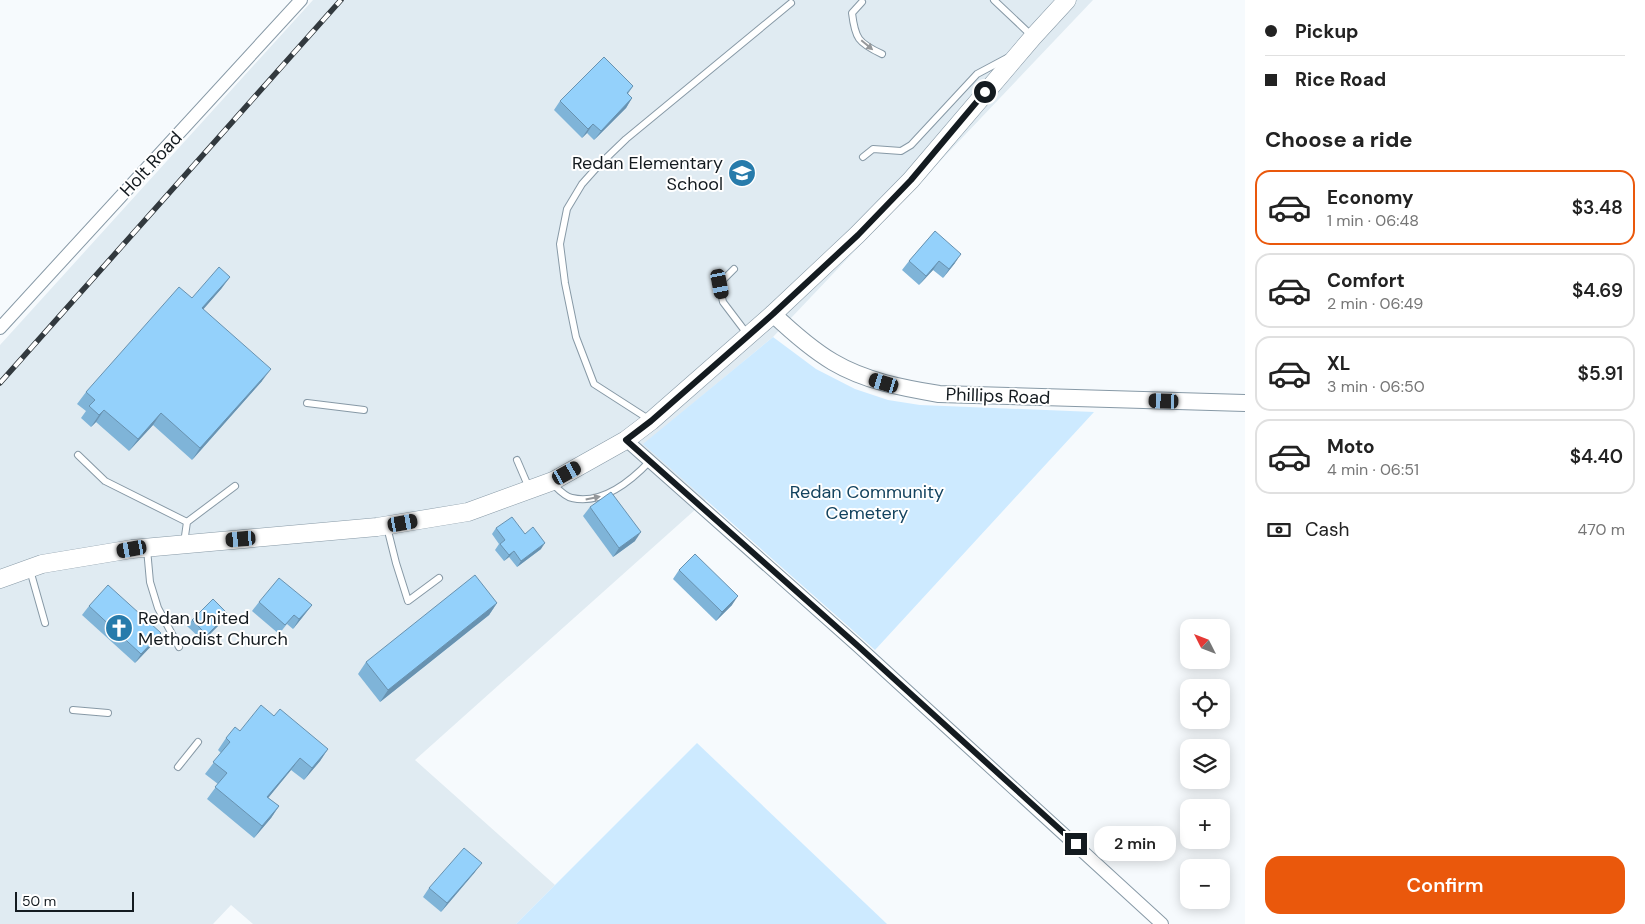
<!DOCTYPE html>
<meta charset="utf-8">
<style>
:root{--surface:#fff;--page:#f2f2f2;--text:#222;--muted:#767676;--line:#e0e0e0;--accent:#ea580c}
body{margin:0;font-family:"DM Sans",sans-serif;background:var(--page);color:var(--text);height:100vh;display:flex;flex-direction:column;font-size:19px;white-space:nowrap}
*{box-sizing:border-box;margin:0}
p{font-size:16px;color:var(--muted)}
.icon{flex:none;width:28px;height:28px;fill:none;stroke:currentColor;stroke-width:2;stroke-linecap:round;stroke-linejoin:round}
.map{position:relative;flex:1;overflow:hidden}
.sheet{display:flex;flex-direction:column;background:var(--surface);width:400px}
.sheet>*{flex:none}
.banner{display:grid;align-content:center;height:110px;padding:0 20px;background:var(--surface)}
.needle{width:32px;rotate:312deg}
.controls{position:absolute;left:1180px;top:619px;display:grid;gap:10px}
.controls a{display:grid;place-items:center;width:50px;height:50px;border-radius:10px;background:var(--surface);box-shadow:0 2px 12px #0003;font-size:25px}
.scale{position:absolute;left:15px;bottom:12px;width:119px;box-sizing:border-box;padding-left:5px;border:2px solid #141b20;border-top:0;font-size:14px;line-height:18px;white-space:nowrap;color:#141b20;-webkit-text-stroke:4px #fff;paint-order:stroke}
.end{position:absolute;width:22px;height:22px;margin:-11px;border:6px solid #141b20;background:#fff;box-shadow:0 0 0 2px #fff}
.from{border-radius:50%}
.bubble{position:absolute;height:35px;border-radius:15px;background:var(--surface);box-shadow:0 2px 12px #0003;font-size:16px;font-weight:600;line-height:35px;text-align:center}
.car{position:absolute;width:15px;height:30px;margin:-15px -8px;border-radius:6px;box-shadow:0 0 4px 1px #0007;background:linear-gradient(#222 24%,#8ab4d8 0 40%,#222 0 76%,#8ab4d8 0 86%,#222 0)}
.banner b{display:flex;align-items:center;gap:18px;height:48px;font-size:19px}
.banner b+b{border-top:1px solid var(--line)}
.banner i{width:12px;height:12px;background:var(--text)}
ul{padding:0;list-style:none}
li{display:flex;align-items:center;gap:15px;height:75px;margin:0 10px 8px;padding:0 10px;border:2px solid var(--line);border-radius:15px}
li div{flex:1}
li b{display:block;font-size:19px}
li em{font-style:normal;font-weight:600}
li.selected{border-color:var(--accent)}
li>.icon{width:45px;height:45px;stroke-width:1.5}
h2{padding:0 20px;font-size:22px;line-height:60px}
.pay{display:flex;align-items:center;gap:12px;height:55px;padding:0 20px;font-size:19px}
.pay p{margin-inline-start:auto}
.action{display:flex;gap:10px;margin-top:auto;padding:10px 20px}
.action a{flex:1;height:58px;border-radius:15px;background:var(--accent);color:#fff;font-size:20px;font-weight:600;line-height:58px;text-align:center}
main{display:flex;flex:1;min-height:0}
.map>svg:first-child{display:block}
</style>
<main>
<div class="map">
<svg width="1245" height="924" viewBox="0 0 1245 924">
<rect width="100%" height="100%" fill="#f6fafd"/>
<polygon fill="#e0ebf2" points="313,0 1093,0 773,337 644,444 706,500 415,760 555,885 516,924 253,924 231,905 213,924 0,924 0,345"/>
<g fill="#cdeaff">
<polygon points="773,337 816,369 855,389 888,400 920,405 1094,412 875,650 643,444"/>
<polygon points="697,743 887,924 516,924"/>
</g>
<g fill="none" stroke-linecap="round" stroke-linejoin="round">
<g stroke="#8799a6" stroke-width="8">
<g id="service">
<polyline points="994,0 1032,36"/>
<path d="M 862,2 L 852,13 C 855,38 858,43 882,54"/>
<polyline points="863,157 873,149 901,151 911,145 977,74 1007,58"/>
<polyline points="734,269 719,284 723,302 748,335"/>
<polyline points="307,403 364,410"/>
<polyline points="650,420 594,384 576,337 565,283 560,244 567,209 582,184 599,165 626,139 791,3"/>
<polyline points="78,455 105,481 187,522"/>
<polyline points="517,460 529,488"/>
<path d="M 553,484 C 558,489 565,497 572,498 C 602,505 631,481 650,461"/>
<polyline points="387,527 396,563 408,601 439,578"/>
<polyline points="184,543 187,522 235,486"/>
<polyline points="147,549 150,582 158,608 179,647"/>
<polyline points="30,570 45,623"/>
<polyline points="73,710 108,713"/>
<polyline points="178,767 198,742"/>
</g>
</g>
<g stroke="#8799a6" stroke-width="14">
<g id="minor">
<polyline points="0,328 301,0"/>
<polyline points="626,440 858,646 1162,924"/>
</g>
</g>
<g stroke="#8799a6" stroke-width="18">
<path id="tertiary" d="M 773,314 C 792,332 811,349 833,362 C 865,381 903,388 939,394 L 1245,403"/>
</g>
<g stroke="#8799a6" stroke-width="19">
<polyline id="secondary" points="0,579 42,564 132,549 377,527 468,512 553,481 626,440 651,421 773,314 857,235 911,180 1033,37 1067,0"/>
</g>
<use href="#service" stroke="#fff" stroke-width="6"/>
<use href="#minor" stroke="#fff" stroke-width="12"/>
<use href="#tertiary" stroke="#fff" stroke-width="16"/>
<use href="#secondary" stroke="#fff" stroke-width="18"/>
<g stroke="#32393e" stroke-width="5.5">
<polyline id="rail" points="0,383 341,0"/>
</g>
<use href="#rail" stroke="#fff" stroke-width="4" stroke-dasharray="11" stroke-linecap="butt"/>
</g>
<g fill="#7fb4d8">
<polygon points="633,86 628,94 632,98 626,108 594,140 587,133 582,138 554,110 560,101"/>
<polygon points="935,231 955,263 943,278 933,270 919,285 902,270 909,261"/>
<polygon points="230,277 221,289 203,309 262,381 192,460 153,425 129,451 96,422 91,427 81,418 86,411 77,404 86,392 192,298"/>
<polygon points="590,507 635,541 613,557 583,516"/>
<polygon points="496,528 525,534 541,549 517,567 509,557 504,561 495,550 499,544 492,534"/>
<polygon points="679,570 732,605 716,621 673,579"/>
<polygon points="259,602 312,605 305,614 293,629 287,624 279,634 252,611"/>
<polygon points="497,603 489,615 380,702 358,674 366,662"/>
<polygon points="89,606 161,633 155,642 135,663 82,615"/>
<polygon points="192,620 224,620 203,641 187,626"/>
<polygon points="274,716 328,749 320,761 304,780 291,770 268,798 279,806 271,818 254,838 207,799 218,784 205,774 221,753 218,750 226,738 240,731"/>
<polygon points="475,872 441,912 423,897 429,888"/>
</g>
<g fill="#6892b0">
<polygon points="632,98 626,108 594,140 601,131"/>
<polygon points="593,124 587,133 582,138 588,129"/>
<polygon points="961,254 955,263 943,278 949,269"/>
<polygon points="939,261 933,270 919,285 926,276"/>
<polygon points="230,277 221,289 194,320 202,308"/>
<polygon points="271,369 262,381 192,460 200,448"/>
<polygon points="104,410 96,422 91,427 99,415"/>
<polygon points="161,413 153,425 129,451 138,439"/>
<polygon points="641,532 635,541 613,557 619,548"/>
<polygon points="545,543 541,549 517,567 521,561"/>
<polygon points="514,551 509,557 504,561 509,555"/>
<polygon points="738,596 732,605 716,621 722,612"/>
<polygon points="497,603 489,615 380,702 388,690"/>
<polygon points="312,605 305,614 293,629 299,619"/>
<polygon points="228,614 224,620 203,641 207,635"/>
<polygon points="161,633 155,642 135,663 141,654"/>
<polygon points="328,749 320,761 304,780 312,768"/>
<polygon points="300,758 291,770 259,809 267,797"/>
<polygon points="279,806 271,818 254,838 262,826"/>
<polygon points="482,863 475,872 441,912 447,903"/>
</g>
<g fill="#94d1fb" stroke="#6892b0">
<polygon points="604,57 633,86 627,93 632,98 601,131 593,124 588,129 560,101"/>
<polygon points="935,231 961,254 949,269 939,261 926,276 909,261"/>
<polygon points="219,267 230,277 202,308 271,369 200,448 161,413 138,439 104,410 99,415 89,406 95,400 86,392 179,287 192,298"/>
<polygon points="611,492 641,532 619,548 590,507"/>
<polygon points="512,517 525,534 533,527 545,543 521,561 514,551 509,555 500,544 505,540 496,528"/>
<polygon points="695,554 738,596 722,612 679,570"/>
<polygon points="475,575 497,603 388,690 366,662"/>
<polygon points="279,578 312,605 299,619 294,615 285,625 259,602"/>
<polygon points="108,585 161,633 141,654 89,606"/>
<polygon points="213,599 228,614 207,635 192,620"/>
<polygon points="261,705 274,716 280,709 328,749 312,768 300,758 267,797 279,806 262,826 215,787 227,773 213,762 230,742 226,738 235,727 240,731"/>
<polygon points="464,848 482,863 447,903 429,888"/>
</g>
<defs><path id="oneway-solid" d="M-6-.8H1V-3.2L6.5 0L1 3.2V.8H-6Z" transform="scale(1.25)"/></defs>
<g fill="#95989b">
<use href="#oneway-solid" transform="translate(867 45) rotate(40)"/>
<use href="#oneway-solid" transform="translate(593 498) rotate(-12)"/>
</g>
<g fill="none" stroke-linecap="round" stroke-linejoin="round">
<polyline stroke="#141b20" stroke-width="6" points="985,92 911,180 858,235 773,314 651,421 626,440 858,646 1076,844"/>
</g>
<defs>
<g id="school-disc" transform="scale(1.4375)"><circle r="9.5" fill="#277bab" stroke="#fff"/><path d="M0-5L7-2L0 1L-7-2ZM-4 1L0 2.5L4 1V4Q0 6-4 4Z" fill="#fff"/></g>
<g id="church-disc" transform="scale(1.4375)"><circle r="9.5" fill="#277bab" stroke="#fff"/><path d="M-1.2-6h2.4v3.5h3.3v2.4h-3.3V6h-2.4V-.1h-3.3v-2.4h3.3Z" fill="#fff"/></g>
</defs>
<g fill-rule="evenodd">
<use href="#school-disc" x="742" y="173"/>
<use href="#church-disc" x="119" y="628"/>
</g>
<g text-anchor="middle" stroke-width="4" stroke-linejoin="round" paint-order="stroke">
<g font-size="18" fill="#141b20" stroke="#fff" text-anchor="end">
<text x="723" y="169">Redan Elementary<tspan x="723" dy="21">School</tspan></text>
<text x="138" y="624" text-anchor="start">Redan United<tspan x="138" dy="21">Methodist Church</tspan></text>
</g>
<g font-size="18" fill="#141b20" stroke="#fff">
<text transform="translate(151 164) rotate(-47)" y="6">Holt Road</text>
<text transform="translate(998 396) rotate(2)" y="6">Phillips Road</text>
</g>
<g font-size="18" fill="#13435f" stroke="#fff">
<text x="867" y="498">Redan Community<tspan x="867" dy="21">Cemetery</tspan></text>
</g>
</g>
</svg>
<div class="controls">
<a><svg class="needle" viewBox="-14 -14 28 28"><path d="M0-13l5 13h-10z" fill="#e53935"/><path d="M0 13l5-13h-10z" fill="#767676"/></svg></a>
<a><svg class="icon" aria-label="locate" viewBox="0 0 24 24"><circle cx="12" cy="12" r="6"/><path d="M12 2v4M12 18v4M2 12h4M18 12h4"/></svg></a>
<a><svg class="icon" aria-label="layers" viewBox="0 0 24 24"><path d="M12 4l9 5-9 5-9-5zM3 14l9 5 9-5"/></svg></a>
<a>+</a>
<a>−</a>
</div>
<div class="scale">50 m</div>
<i class="end from" style="left:985px;top:92px"></i>
<i class="end" style="left:1076px;top:844px"></i>
<div class="bubble" style="left:1094px;top:826px;width:82px">2 min</div>
<i class="car" style="left:720px;top:284px;rotate:169deg"></i>
<i class="car" style="left:884px;top:383px;rotate:287deg"></i>
<i class="car" style="left:1164px;top:401px;rotate:272deg"></i>
<i class="car" style="left:567px;top:473px;rotate:61deg"></i>
<i class="car" style="left:403px;top:523px;rotate:80deg"></i>
<i class="car" style="left:241px;top:539px;rotate:265deg"></i>
<i class="car" style="left:132px;top:549px;rotate:260deg"></i>
</div>
<section class="sheet">
<div class="banner">
<b><i class="from"></i>Pickup</b>
<b><i></i>Rice Road</b>
</div>
<h2>Choose a ride</h2>
<ul>
<li class="selected"><svg class="icon" aria-label="car" viewBox="0 0 24 24"><path d="M5 17H2v-5l4-1 3-4h7l3 4 3 1v5h-3M9 17h6M6 11h13"/><circle cx="7" cy="17" r="2"/><circle cx="17" cy="17" r="2"/></svg><div><b>Economy</b><p>1 min · 06:48</p></div><em>$3.48</em></li>
<li><svg class="icon" aria-label="car" viewBox="0 0 24 24"><path d="M5 17H2v-5l4-1 3-4h7l3 4 3 1v5h-3M9 17h6M6 11h13"/><circle cx="7" cy="17" r="2"/><circle cx="17" cy="17" r="2"/></svg><div><b>Comfort</b><p>2 min · 06:49</p></div><em>$4.69</em></li>
<li><svg class="icon" aria-label="car" viewBox="0 0 24 24"><path d="M5 17H2v-5l4-1 3-4h7l3 4 3 1v5h-3M9 17h6M6 11h13"/><circle cx="7" cy="17" r="2"/><circle cx="17" cy="17" r="2"/></svg><div><b>XL</b><p>3 min · 06:50</p></div><em>$5.91</em></li>
<li><svg class="icon" aria-label="car" viewBox="0 0 24 24"><path d="M5 17H2v-5l4-1 3-4h7l3 4 3 1v5h-3M9 17h6M6 11h13"/><circle cx="7" cy="17" r="2"/><circle cx="17" cy="17" r="2"/></svg><div><b>Moto</b><p>4 min · 06:51</p></div><em>$4.40</em></li>
</ul>
<div class="pay"><svg class="icon" aria-label="cash" viewBox="0 0 24 24"><path d="M3 7h18v10H3z"/><circle cx="12" cy="12" r="2"/></svg>Cash<p>470 m</p></div>
<div class="action"><a>Confirm</a></div>
</section>
</main>
